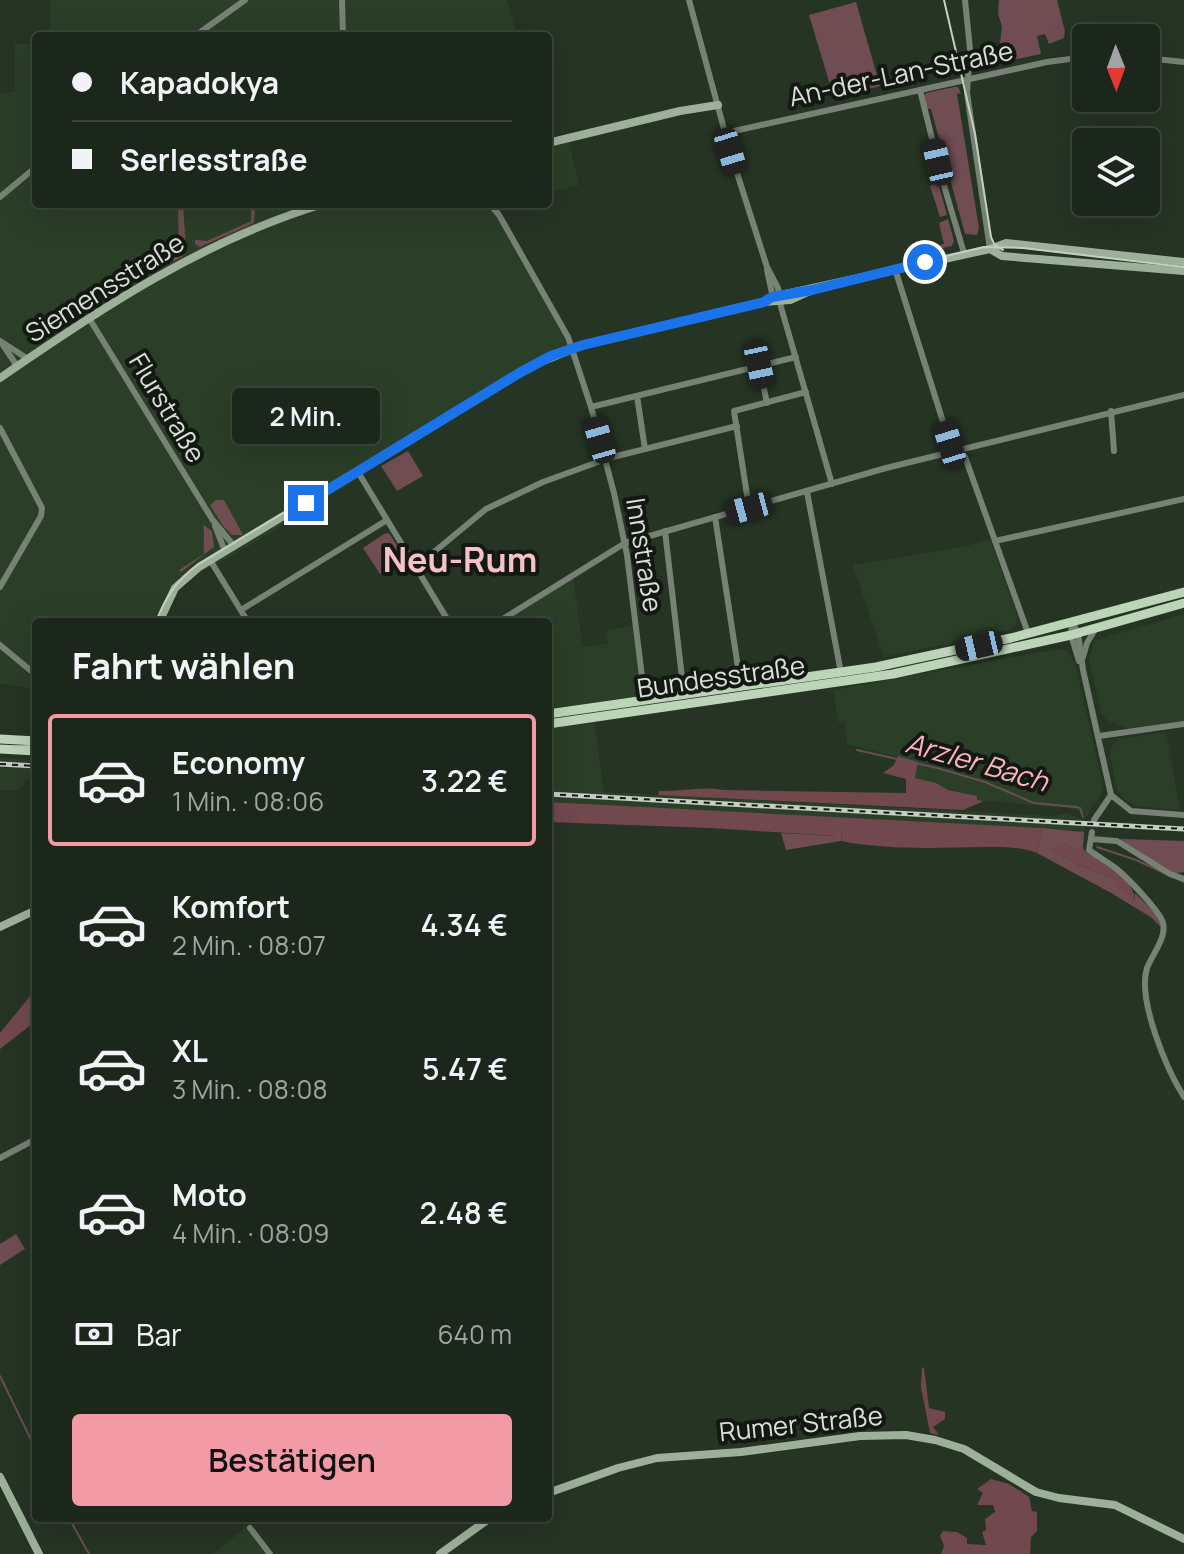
<!DOCTYPE html>
<html lang="de">
<meta charset="utf-8">
<style>
:root{--surface:#1c271b;--page:#252f24;--text:#f1f3f6;--muted:#a0a5a3;--line:#3a443a;--accent:#f39aa7}
body{margin:0;font-family:Manrope,sans-serif;background:var(--page);color:var(--text);height:100vh;display:flex;flex-direction:column;font-size:30px;white-space:nowrap}
*{box-sizing:border-box;margin:0}
p{font-size:26px;color:var(--muted)}
.icon{flex:none;width:44px;height:44px;fill:none;stroke:currentColor;stroke-width:2;stroke-linecap:round;stroke-linejoin:round}
.map{position:relative;flex:1;overflow:hidden}
.drawer{position:absolute;left:32px;top:618px;width:520px;height:904px;display:flex;flex-direction:column;background:var(--surface);border-radius:8px;box-shadow:0 8px 32px #0002,0 0 0 2px var(--line)}
.drawer>*{flex:none}
.hud{position:absolute;left:32px;top:32px;width:520px;height:176px;border-radius:8px;box-shadow:0 8px 32px #0002,0 0 0 2px var(--line);display:grid;align-content:center;height:176px;padding:0 40px;background:var(--surface)}
.needle{width:52px;rotate:179deg}
.tools{position:absolute;left:1072px;top:24px;display:grid;gap:16px}
.tools a{display:grid;place-items:center;width:88px;height:88px;border-radius:8px;background:var(--surface);box-shadow:0 8px 32px #0002,0 0 0 2px var(--line);font-size:40px}
.end{position:absolute;width:36px;height:36px;margin:-18px;border:10px solid #1a73e8;background:#fff;box-shadow:0 0 0 4px #fff}
.from{border-radius:50%}
.bubble{position:absolute;height:56px;border-radius:8px;background:var(--surface);box-shadow:0 8px 32px #0002,0 0 0 2px var(--line);font-size:26px;font-weight:600;line-height:56px;text-align:center}
.car{position:absolute;width:24px;height:48px;margin:-24px -12px;border-radius:10px;box-shadow:0 0 6px 2px #0007;background:linear-gradient(#222 24%,#8ab4d8 0 40%,#222 0 76%,#8ab4d8 0 86%,#222 0)}
.hud b{display:flex;align-items:center;gap:28px;height:76px;font-size:30px}
.hud b+b{border-top:2px solid var(--line)}
.hud i{width:20px;height:20px;background:var(--text)}
ul{padding:0;list-style:none}
li{display:flex;align-items:center;gap:24px;height:132px;margin:0 16px 12px;padding:0 24px;border:4px solid transparent;border-radius:8px}
li div{flex:1}
li b{display:block;font-size:30px}
li em{font-style:normal;font-weight:600}
li.current{border-color:var(--accent)}
li>.icon{width:72px;height:72px;stroke-width:1.5}
h2{padding:0 40px;font-size:36px;line-height:96px}
.pay{display:flex;align-items:center;gap:20px;height:88px;padding:0 40px;font-size:30px}
.pay p{margin-inline-start:auto}
.action{display:flex;gap:16px;margin-top:auto;padding:16px 40px}
.action a{flex:1;height:92px;border-radius:8px;background:var(--accent);color:#111;font-size:32px;font-weight:600;line-height:92px;text-align:center}
.map>svg:first-child{display:block}
</style>
<div class="map">
<svg width="1184" height="1554" viewBox="0 0 1184 1554">
<rect width="100%" height="100%" fill="#263424"/>
<g fill="#2b3e28">
<polygon points="50,0 507,0 517,36 50,36"/>
<polygon points="15,44 36,44 36,204 504,204 496,206 499,215 572,348 529,371 252,544 180,584 164,622 36,622 36,689 0,683 0,93 15,92"/>
<polygon points="569,141 579,185 548,193 548,146"/>
<polygon points="990,539 1018,617 1015,626 1011,629 971,639 884,657 853,565 966,546"/>
<polygon points="573,575 582,647 608,644 607,630 636,626 645,706 593,713 604,792 1054,816 1066,813 1085,820 1084,831 548,802 548,622 498,622"/>
<polygon points="1184,614 1184,724 1136,731 1106,720 1101,712 1089,659 1095,640"/>
<polygon points="1057,649 1067,651 1075,663 1103,786 1098,802 1093,804 1087,817 1079,811 1068,808 977,800 977,796 948,790 936,783 914,778 918,762 847,744 844,721 838,722 834,690"/>
<polygon points="1166,732 1180,810 1135,806 1124,799 1117,789 1110,756 1112,746 1119,739"/>
<polygon points="0,758 36,760 36,779 25,779 24,785 16,790 0,790"/>
<polygon points="247,1526 270,1554 213,1554"/>
</g>
<g fill="#6f4d52">
<polygon points="999,0 1057,0 1065,31 1064,38 1049,44 1045,34 1037,36 1041,54 998,63 1002,26 998,14"/>
<polygon points="856,2 880,86 834,98 809,15"/>
<polygon points="954,87 958,87 961,93 957,94 979,228 977,235 965,234 931,109 927,109 924,96 926,93"/>
<polygon points="938,182 947,215 940,217 930,186"/>
<polygon points="178,204 183,204 186,250 182,257 160,268 158,258 179,257"/>
<polygon points="251,208 255,211 254,223 200,247 195,244 195,240 207,241 251,221"/>
<polygon points="948,219 954,241 952,246 925,252 924,250 944,244 939,223"/>
<polygon points="408,451 423,476 397,491 381,466"/>
<polygon points="216,500 224,500 243,535 232,535 223,526 210,505"/>
<path d="M 203,525 L 212,531 L 214,547 L 181,572 L 179,570 L 204,554 C 203,546 205,536 203,525 Z"/>
<polygon points="389,533 405,558 380,574 363,548 384,534"/>
<polygon points="1042,828 1084,832 1083,848 1072,848 1064,842 1051,850 1078,865 1114,878 1135,901 1135,893 1156,914 1162,928 1152,918 1113,894 1037,853"/>
<polygon points="835,831 842,831 841,841 786,850 781,833 833,836"/>
<polygon points="1122,839 1184,841 1184,872 1170,874 1117,841"/>
<polygon points="16,1234 25,1249 0,1265 0,1244"/>
</g>
<g fill="#71484e">
<path d="M 898,756 L 918,762 L 915,778 L 936,783 L 948,790 L 977,796 L 977,800 L 984,801 L 963,810 L 658,795 L 659,791 C 682,792 700,786 723,790 L 906,793 L 906,779 L 883,773 L 894,765 Z"/>
<path d="M 548,802 L 1042,828 L 1037,853 C 1018,846 1001,847 981,847 C 935,848 886,850 841,841 L 842,832 L 836,831 L 834,836 L 710,828 L 548,822 Z"/>
<path d="M 1064,841 L 1072,848 L 1083,848 L 1086,852 C 1103,864 1135,878 1135,901 L 1133,904 L 1128,898 L 1129,894 L 1117,885 L 1114,878 L 1078,865 L 1050,850 Z"/>
<polygon points="36,989 36,1021 0,1049 0,1033"/>
<polygon points="922,1367 924,1368 929,1408 945,1412 945,1419 933,1427 939,1435 930,1433 921,1387"/>
<polygon points="991,1479 1009,1484 1029,1497 1032,1511 1037,1512 1037,1531 1031,1537 1030,1554 941,1554 944,1546 940,1536 943,1531 957,1532 967,1538 967,1544 986,1545 982,1532 986,1530 985,1519 995,1512 993,1505 977,1505 983,1493 977,1489"/>
</g>
<g fill="none" stroke-linecap="round" stroke-linejoin="round">
<g stroke="#665052" stroke-width="2">
<polyline points="857,750 937,768 985,782 1034,803 1076,807 1080,808 1083,817"/>
<polyline points="1082,832 1083,840"/>
<polyline points="1097,847 1136,860 1184,882"/>
<polyline points="0,1376 36,1450"/>
<polyline points="69,1518 89,1554"/>
</g>
<g stroke="#768274" stroke-width="6">
<polyline points="342,0 343,36"/>
<polyline points="689,0 730,151 767,267 778,288 781,307 832,484"/>
<polyline points="965,0 970,49 967,93 990,249"/>
<polyline points="195,36 245,0"/>
<polyline points="1146,58 1184,62"/>
<polyline points="920,90 942,179 964,253"/>
<polyline points="725,133 1047,62 1086,57"/>
<polyline points="0,197 36,167"/>
<polyline points="490,204 499,215 568,337 591,407 614,493 627,555 645,701"/>
<polyline points="895,269 950,444 965,457 1028,633"/>
<polyline points="767,270 773,298"/>
<polyline points="89,318 212,519 234,546"/>
<polyline points="0,341 28,359"/>
<polyline points="3,345 17,366"/>
<polyline points="759,365 767,403"/>
<polyline points="637,396 645,449"/>
<polyline points="591,407 796,357"/>
<polyline points="1111,411 1114,451"/>
<polyline points="0,428 42,508 41,516 0,587"/>
<polyline points="358,472 449,622"/>
<polyline points="807,492 841,673"/>
<polyline points="749,508 734,411 806,392"/>
<polyline points="715,517 741,687"/>
<polyline points="215,526 225,551"/>
<polyline points="665,531 684,695"/>
<polyline points="995,541 1184,499"/>
<polyline points="210,560 248,622"/>
<polyline points="416,567 486,509 543,482 609,458 737,426"/>
<polyline points="241,610 387,520"/>
<polyline points="498,622 625,543 886,468 1184,395"/>
<polyline points="1072,622 1078,633 1083,670 1111,795 1131,811 1184,815"/>
<polyline points="1072,622 1071,635 1079,661"/>
<polyline points="0,645 36,675"/>
<polyline points="1083,657 1087,643 1096,628"/>
<polyline points="1099,736 1184,724"/>
<polyline points="1094,820 1111,795"/>
<path d="M 1092,832 L 1089,850 C 1097,856 1106,861 1114,867 C 1125,875 1160,911 1163,923 C 1167,937 1152,955 1147,968 C 1137,1000 1167,1070 1184,1097"/>
<polyline points="1091,839 1117,841 1170,874 1184,879"/>
<polyline points="0,1158 36,1139"/>
<polyline points="250,1528 270,1554"/>
</g>
<g stroke="#9db19a" stroke-width="8">
<polyline points="548,143 680,111 718,105"/>
<polyline points="990,249 1002,256 1184,271"/>
<polyline points="765,302 772,297 990,249 1006,243 1184,262"/>
<path d="M 0,378 C 101,308 204,240 323,204"/>
<polyline points="159,622 175,588 199,567 533,365 583,345 764,302 790,300 812,290"/>
<polyline points="0,927 36,910"/>
<polyline points="0,1477 39,1554"/>
<polyline points="548,1493 618,1468 657,1458 741,1452 860,1436 906,1435 935,1440 964,1449 1036,1492 1059,1498 1115,1505 1184,1539"/>
<polyline points="440,1554 490,1518"/>
</g>
<g stroke="#bcd5b8" stroke-width="9">
<polyline points="548,714 876,667 1011,638 1184,592"/>
<polyline points="548,724 893,674 1071,635 1184,603"/>
<polyline points="0,739 36,741"/>
<polyline points="0,749 36,751"/>
</g>
<g stroke="#c4cec3" stroke-width="2">
<polyline points="944,0 975,134 991,237 994,244 1003,250"/>
<path d="M 156,622 C 165,598 177,579 199,564 L 524,367 L 561,349 L 984,247 L 1023,248 L 1184,267"/>
<polyline points="0,747 36,746"/>
</g>
<g stroke="#c4cec3" stroke-width="5">
<g id="rail">
<polyline points="0,764 36,766"/>
<polyline points="548,794 1184,829"/>
</g>
</g>
<use href="#rail" stroke="#131912" stroke-width="2" stroke-dasharray="6" stroke-linecap="butt"/>
</g>
<g fill="none" stroke-linecap="round" stroke-linejoin="round">
<polyline stroke="#1a73e8" stroke-width="10" points="306,503 521,372 551,356 583,345 764,302 772,297 812,290 925,262"/>
</g>
<g text-anchor="middle" stroke-width="8" stroke-linejoin="round" paint-order="stroke">
<g font-size="26" fill="#d8e1d7" stroke="#131912">
<text transform="translate(901 74) rotate(-12)" y="9">An-der-Lan-Straße</text>
<text transform="translate(105 288) rotate(-32)" y="9">Siemensstraße</text>
<text transform="translate(167 408) rotate(59)" y="9">Flurstraße</text>
<text transform="translate(644 555) rotate(81)" y="9">Innstraße</text>
<text transform="translate(721 677) rotate(-8)" y="9">Bundesstraße</text>
<text transform="translate(801 1424) rotate(-6)" y="9">Rumer Straße</text>
</g>
<g font-size="28" font-style="italic" fill="#fbb2bc" stroke="#131912">
<text transform="translate(977 762) rotate(16)" y="10">Arzler Bach</text>
</g>
<g font-size="34" font-weight="bold" fill="#f6c2c8" stroke="#131912">
<text x="460" y="572">Neu-Rum</text>
</g>
</g>
</svg>
<div class="tools">
<a><svg class="needle" viewBox="-14 -14 28 28"><path d="M0-13l5 13h-10z" fill="#e53935"/><path d="M0 13l5-13h-10z" fill="#a0a5a3"/></svg></a>
<a><svg class="icon" aria-label="layers" viewBox="0 0 24 24"><path d="M12 4l9 5-9 5-9-5zM3 14l9 5 9-5"/></svg></a>
</div>
<i class="end from" style="left:925px;top:262px"></i>
<i class="end" style="left:306px;top:503px"></i>
<div class="bubble" style="left:232px;top:388px;width:148px">2 Min.</div>
<i class="car" style="left:730px;top:151px;rotate:163deg"></i>
<i class="car" style="left:938px;top:162px;rotate:347deg"></i>
<i class="car" style="left:759px;top:365px;rotate:168deg"></i>
<i class="car" style="left:600px;top:440px;rotate:344deg"></i>
<i class="car" style="left:950px;top:444px;rotate:343deg"></i>
<i class="car" style="left:749px;top:508px;rotate:255deg"></i>
<i class="car" style="left:979px;top:646px;rotate:257deg"></i>
<div class="hud">
<b><i class="from"></i>Kapadokya</b>
<b><i></i>Serlesstraße</b>
</div>
<section class="drawer">
<h2>Fahrt wählen</h2>
<ul>
<li class="current"><svg class="icon" aria-label="car" viewBox="0 0 24 24"><path d="M5 17H2v-5l4-1 3-4h7l3 4 3 1v5h-3M9 17h6M6 11h13"/><circle cx="7" cy="17" r="2"/><circle cx="17" cy="17" r="2"/></svg><div><b>Economy</b><p>1 Min. · 08:06</p></div><em>3.22 €</em></li>
<li><svg class="icon" aria-label="car" viewBox="0 0 24 24"><path d="M5 17H2v-5l4-1 3-4h7l3 4 3 1v5h-3M9 17h6M6 11h13"/><circle cx="7" cy="17" r="2"/><circle cx="17" cy="17" r="2"/></svg><div><b>Komfort</b><p>2 Min. · 08:07</p></div><em>4.34 €</em></li>
<li><svg class="icon" aria-label="car" viewBox="0 0 24 24"><path d="M5 17H2v-5l4-1 3-4h7l3 4 3 1v5h-3M9 17h6M6 11h13"/><circle cx="7" cy="17" r="2"/><circle cx="17" cy="17" r="2"/></svg><div><b>XL</b><p>3 Min. · 08:08</p></div><em>5.47 €</em></li>
<li><svg class="icon" aria-label="car" viewBox="0 0 24 24"><path d="M5 17H2v-5l4-1 3-4h7l3 4 3 1v5h-3M9 17h6M6 11h13"/><circle cx="7" cy="17" r="2"/><circle cx="17" cy="17" r="2"/></svg><div><b>Moto</b><p>4 Min. · 08:09</p></div><em>2.48 €</em></li>
</ul>
<div class="pay"><svg class="icon" aria-label="cash" viewBox="0 0 24 24"><path d="M3 7h18v10H3z"/><circle cx="12" cy="12" r="2"/></svg>Bar<p>640 m</p></div>
<div class="action"><a>Bestätigen</a></div>
</section>
</div>
